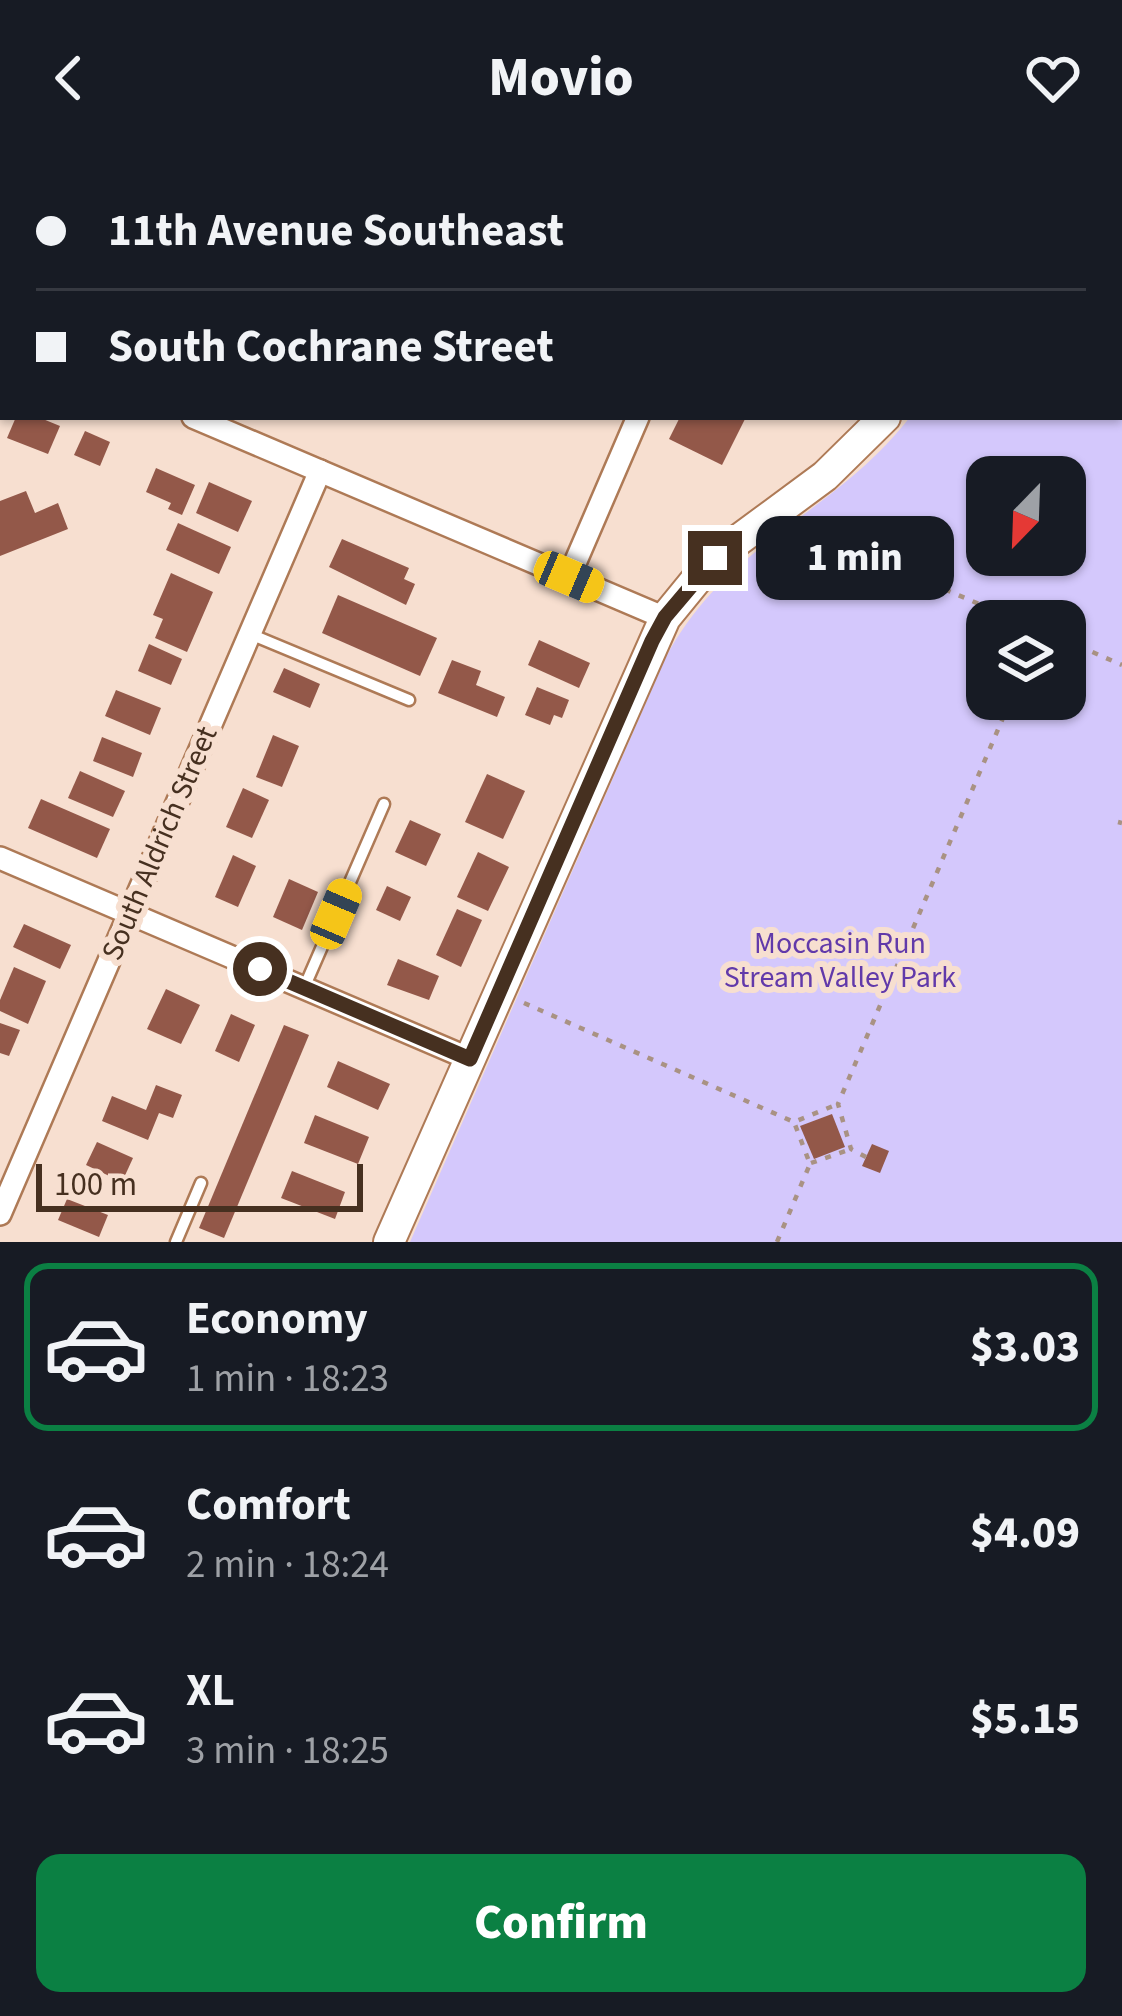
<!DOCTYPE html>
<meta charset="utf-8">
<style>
:root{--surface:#171b24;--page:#20242c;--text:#f1f3f6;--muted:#9ea1a6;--line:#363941;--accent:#0b8043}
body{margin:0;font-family:"Source Sans 3",sans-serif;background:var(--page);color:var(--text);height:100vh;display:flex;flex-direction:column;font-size:45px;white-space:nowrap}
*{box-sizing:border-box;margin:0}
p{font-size:39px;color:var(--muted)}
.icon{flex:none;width:66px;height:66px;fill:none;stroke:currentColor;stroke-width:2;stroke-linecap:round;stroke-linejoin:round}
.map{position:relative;height:1086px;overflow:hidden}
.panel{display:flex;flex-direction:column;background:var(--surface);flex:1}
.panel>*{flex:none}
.hud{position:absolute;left:0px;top:0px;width:1122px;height:264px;box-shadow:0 3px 9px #0004;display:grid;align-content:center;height:264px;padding:0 36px;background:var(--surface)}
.needle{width:78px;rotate:203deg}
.buttons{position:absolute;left:966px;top:300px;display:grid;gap:24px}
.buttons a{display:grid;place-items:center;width:120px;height:120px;border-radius:24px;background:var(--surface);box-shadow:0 3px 9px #0004;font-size:60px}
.scale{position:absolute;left:36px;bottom:30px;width:327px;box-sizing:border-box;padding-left:12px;border:6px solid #463020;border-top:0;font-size:33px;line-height:42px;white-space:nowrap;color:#463020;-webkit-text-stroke:9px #f7dfd0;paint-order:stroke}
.end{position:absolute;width:54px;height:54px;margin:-27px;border:15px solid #463020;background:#fff;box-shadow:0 0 0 6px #fff}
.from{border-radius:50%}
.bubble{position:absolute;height:84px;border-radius:24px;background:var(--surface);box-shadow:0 3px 9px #0004;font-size:39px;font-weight:800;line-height:84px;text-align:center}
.car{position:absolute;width:36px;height:72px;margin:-36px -18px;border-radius:15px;box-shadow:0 0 9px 3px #0007;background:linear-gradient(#f5c518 24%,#345 0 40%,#f5c518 0 76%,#345 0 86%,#f5c518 0)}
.hud b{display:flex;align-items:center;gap:42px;height:114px;font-size:45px}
.hud b+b{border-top:3px solid var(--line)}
.hud i{width:30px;height:30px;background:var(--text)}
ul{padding:21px 0 0;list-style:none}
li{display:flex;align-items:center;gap:36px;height:168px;margin:0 24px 18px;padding:0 12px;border:6px solid transparent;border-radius:24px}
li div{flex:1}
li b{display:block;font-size:45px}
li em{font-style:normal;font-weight:800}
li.active{border-color:var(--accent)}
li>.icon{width:108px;height:108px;stroke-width:1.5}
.cta{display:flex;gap:24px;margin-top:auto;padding:24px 36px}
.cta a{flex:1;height:138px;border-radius:24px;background:var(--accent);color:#fff;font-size:48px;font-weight:800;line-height:138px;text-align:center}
header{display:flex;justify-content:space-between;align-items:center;height:156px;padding:0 36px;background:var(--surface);font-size:54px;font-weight:800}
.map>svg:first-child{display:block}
</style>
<header><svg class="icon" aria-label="back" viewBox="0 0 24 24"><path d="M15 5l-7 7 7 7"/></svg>Movio<svg class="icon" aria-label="heart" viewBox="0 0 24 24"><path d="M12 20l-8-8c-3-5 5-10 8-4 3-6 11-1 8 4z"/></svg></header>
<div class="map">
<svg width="1122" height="1086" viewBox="0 0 1122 1086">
<rect width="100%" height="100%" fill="#f7dfd0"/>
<path fill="#d4c8fc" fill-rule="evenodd" d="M 1041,0 L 1122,0 L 1122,1086 L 410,1086 L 666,501 C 727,386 834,359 910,261 L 1119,261 L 1119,3 L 1039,3 ZM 987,321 L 1065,321 L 1065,399 L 987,399 ZM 987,465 L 1065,465 L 1065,543 L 987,543 Z"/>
<g fill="#935849">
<polygon points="16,261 38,261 60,270 48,298 7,282"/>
<polygon points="680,261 746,261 722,309 669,283"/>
<polygon points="85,275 110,286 100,310 74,299"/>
<polygon points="156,312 195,329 182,359 168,353 171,347 146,336"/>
<polygon points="209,326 252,345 238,376 196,357"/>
<polygon points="26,335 35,357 58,347 68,373 0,400 0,345"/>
<polygon points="178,367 231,391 219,418 166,394"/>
<polygon points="342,383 409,412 404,423 415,428 406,449 329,411"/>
<polygon points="171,417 213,436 187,496 155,482 163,463 153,459"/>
<polygon points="338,439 437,482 420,520 322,477"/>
<polygon points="539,484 590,507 579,532 528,509"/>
<polygon points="149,488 182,503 171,529 138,515"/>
<polygon points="452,504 481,515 476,529 505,541 497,561 438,537"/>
<polygon points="284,512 320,528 310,552 273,536"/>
<polygon points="537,531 569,544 562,562 554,559 550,569 525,559"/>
<polygon points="116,534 161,552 150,579 105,560"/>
<polygon points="273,579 299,590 282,631 256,621"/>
<polygon points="102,581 142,597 133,621 93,605"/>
<polygon points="80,615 125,635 113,661 68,642"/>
<polygon points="487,618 525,635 503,683 465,666"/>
<polygon points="243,632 269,644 252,682 226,671"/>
<polygon points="41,643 110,673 97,702 28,672"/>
<polygon points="410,664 441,678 426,710 395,696"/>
<polygon points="478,696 509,711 488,755 457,741"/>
<polygon points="233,699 256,710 238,751 215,741"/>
<polygon points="289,723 318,736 302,774 273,761"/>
<polygon points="387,730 411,741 400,765 376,754"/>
<polygon points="457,753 482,764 461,811 436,799"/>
<polygon points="24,768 71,789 60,813 13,791"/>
<polygon points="398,803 439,820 429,844 387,829"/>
<polygon points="14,811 46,825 28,868 0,855 0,844"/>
<polygon points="166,833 200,849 181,888 147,873"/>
<polygon points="231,858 255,869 239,906 215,895"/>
<polygon points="0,867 20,874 9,900 0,897"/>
<polygon points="284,869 309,879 224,1082 199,1072"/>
<polygon points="338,905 390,928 378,954 327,931"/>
<polygon points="156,929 182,939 173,962 159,957 148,984 102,965 112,940 146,954"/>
<polygon points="832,958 845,991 814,1003 800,970"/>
<polygon points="315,959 369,981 358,1008 304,987"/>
<polygon points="97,986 133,1002 122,1026 86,1009"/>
<polygon points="872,988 889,995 880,1017 862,1010"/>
<polygon points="292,1015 345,1036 335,1063 281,1042"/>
<polygon points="67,1043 108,1059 99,1081 58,1064"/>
</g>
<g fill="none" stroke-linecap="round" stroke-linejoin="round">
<g stroke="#ae7a56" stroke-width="15">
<g id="lane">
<polyline points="250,478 409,544"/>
<polyline points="304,832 384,648"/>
<polyline points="176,1086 201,1027"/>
</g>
</g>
<g stroke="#ae7a56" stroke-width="26">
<g id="street">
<polyline points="54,3 55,0"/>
<polyline points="0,129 3,122"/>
<polyline points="0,179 3,180"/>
<polyline points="193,261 665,462"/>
<polyline points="569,421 638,261"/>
<polyline points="0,702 470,903"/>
<polyline points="0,1058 320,315"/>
</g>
</g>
<g stroke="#ae7a56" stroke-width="34">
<g id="secondary">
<polyline points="1007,3 1008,0"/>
<polyline points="389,1086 665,462 714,402 825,320 885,261"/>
</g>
</g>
<g stroke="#a99283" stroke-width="4.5" stroke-dasharray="6 9" stroke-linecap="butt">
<polyline points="790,380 836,387 1019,465"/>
<polyline points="1065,484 1122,509"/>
<polyline points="1118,666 1122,667"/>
<polyline points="524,847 794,966 838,948"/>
<polyline points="866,1001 851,993 838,948 1011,543"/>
<polyline points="811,1007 851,993"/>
<polyline points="777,1086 810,1008 794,966"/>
</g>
<use href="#lane" stroke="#fff" stroke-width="10"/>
<use href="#street" stroke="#fff" stroke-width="21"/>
<use href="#secondary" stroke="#fff" stroke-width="30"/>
</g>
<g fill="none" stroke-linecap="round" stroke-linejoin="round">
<polyline stroke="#463020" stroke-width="15" points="260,813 470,903 652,485 665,461 715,402"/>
</g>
<g text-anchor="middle" stroke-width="12" stroke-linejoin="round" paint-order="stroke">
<g font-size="30" fill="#463020" stroke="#f7dfd0">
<text transform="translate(159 687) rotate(-67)" y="10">South Aldrich Street</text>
</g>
<g font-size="30" fill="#6139aa" stroke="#f7dfd0">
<text x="840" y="797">Moccasin Run<tspan x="840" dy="34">Stream Valley Park</tspan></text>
</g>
</g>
</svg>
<div class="buttons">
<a><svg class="needle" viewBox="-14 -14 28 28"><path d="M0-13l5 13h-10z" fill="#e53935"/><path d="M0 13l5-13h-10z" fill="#9ea1a6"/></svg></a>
<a><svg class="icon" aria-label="layers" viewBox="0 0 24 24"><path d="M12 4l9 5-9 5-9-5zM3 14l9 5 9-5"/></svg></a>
</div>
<div class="scale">100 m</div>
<i class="end from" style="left:260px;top:813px"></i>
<i class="end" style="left:715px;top:402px"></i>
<div class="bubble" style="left:756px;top:360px;width:198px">1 min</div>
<i class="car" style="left:569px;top:421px;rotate:113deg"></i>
<i class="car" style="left:336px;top:758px;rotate:23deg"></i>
<div class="hud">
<b><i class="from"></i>11th Avenue Southeast</b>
<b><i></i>South Cochrane Street</b>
</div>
</div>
<section class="panel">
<ul>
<li class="active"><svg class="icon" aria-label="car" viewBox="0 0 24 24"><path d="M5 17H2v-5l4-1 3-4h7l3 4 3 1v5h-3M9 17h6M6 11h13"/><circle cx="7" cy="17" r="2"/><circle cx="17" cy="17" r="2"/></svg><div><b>Economy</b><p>1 min · 18:23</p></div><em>$3.03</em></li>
<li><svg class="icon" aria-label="car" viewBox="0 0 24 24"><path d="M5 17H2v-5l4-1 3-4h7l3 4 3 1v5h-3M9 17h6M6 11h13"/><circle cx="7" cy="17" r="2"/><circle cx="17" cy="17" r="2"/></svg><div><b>Comfort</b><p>2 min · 18:24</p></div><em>$4.09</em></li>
<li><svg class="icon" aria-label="car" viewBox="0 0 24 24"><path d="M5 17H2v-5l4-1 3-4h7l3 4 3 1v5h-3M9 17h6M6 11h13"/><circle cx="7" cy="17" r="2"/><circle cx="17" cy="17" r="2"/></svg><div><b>XL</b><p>3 min · 18:25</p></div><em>$5.15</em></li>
</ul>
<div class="cta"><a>Confirm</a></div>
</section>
